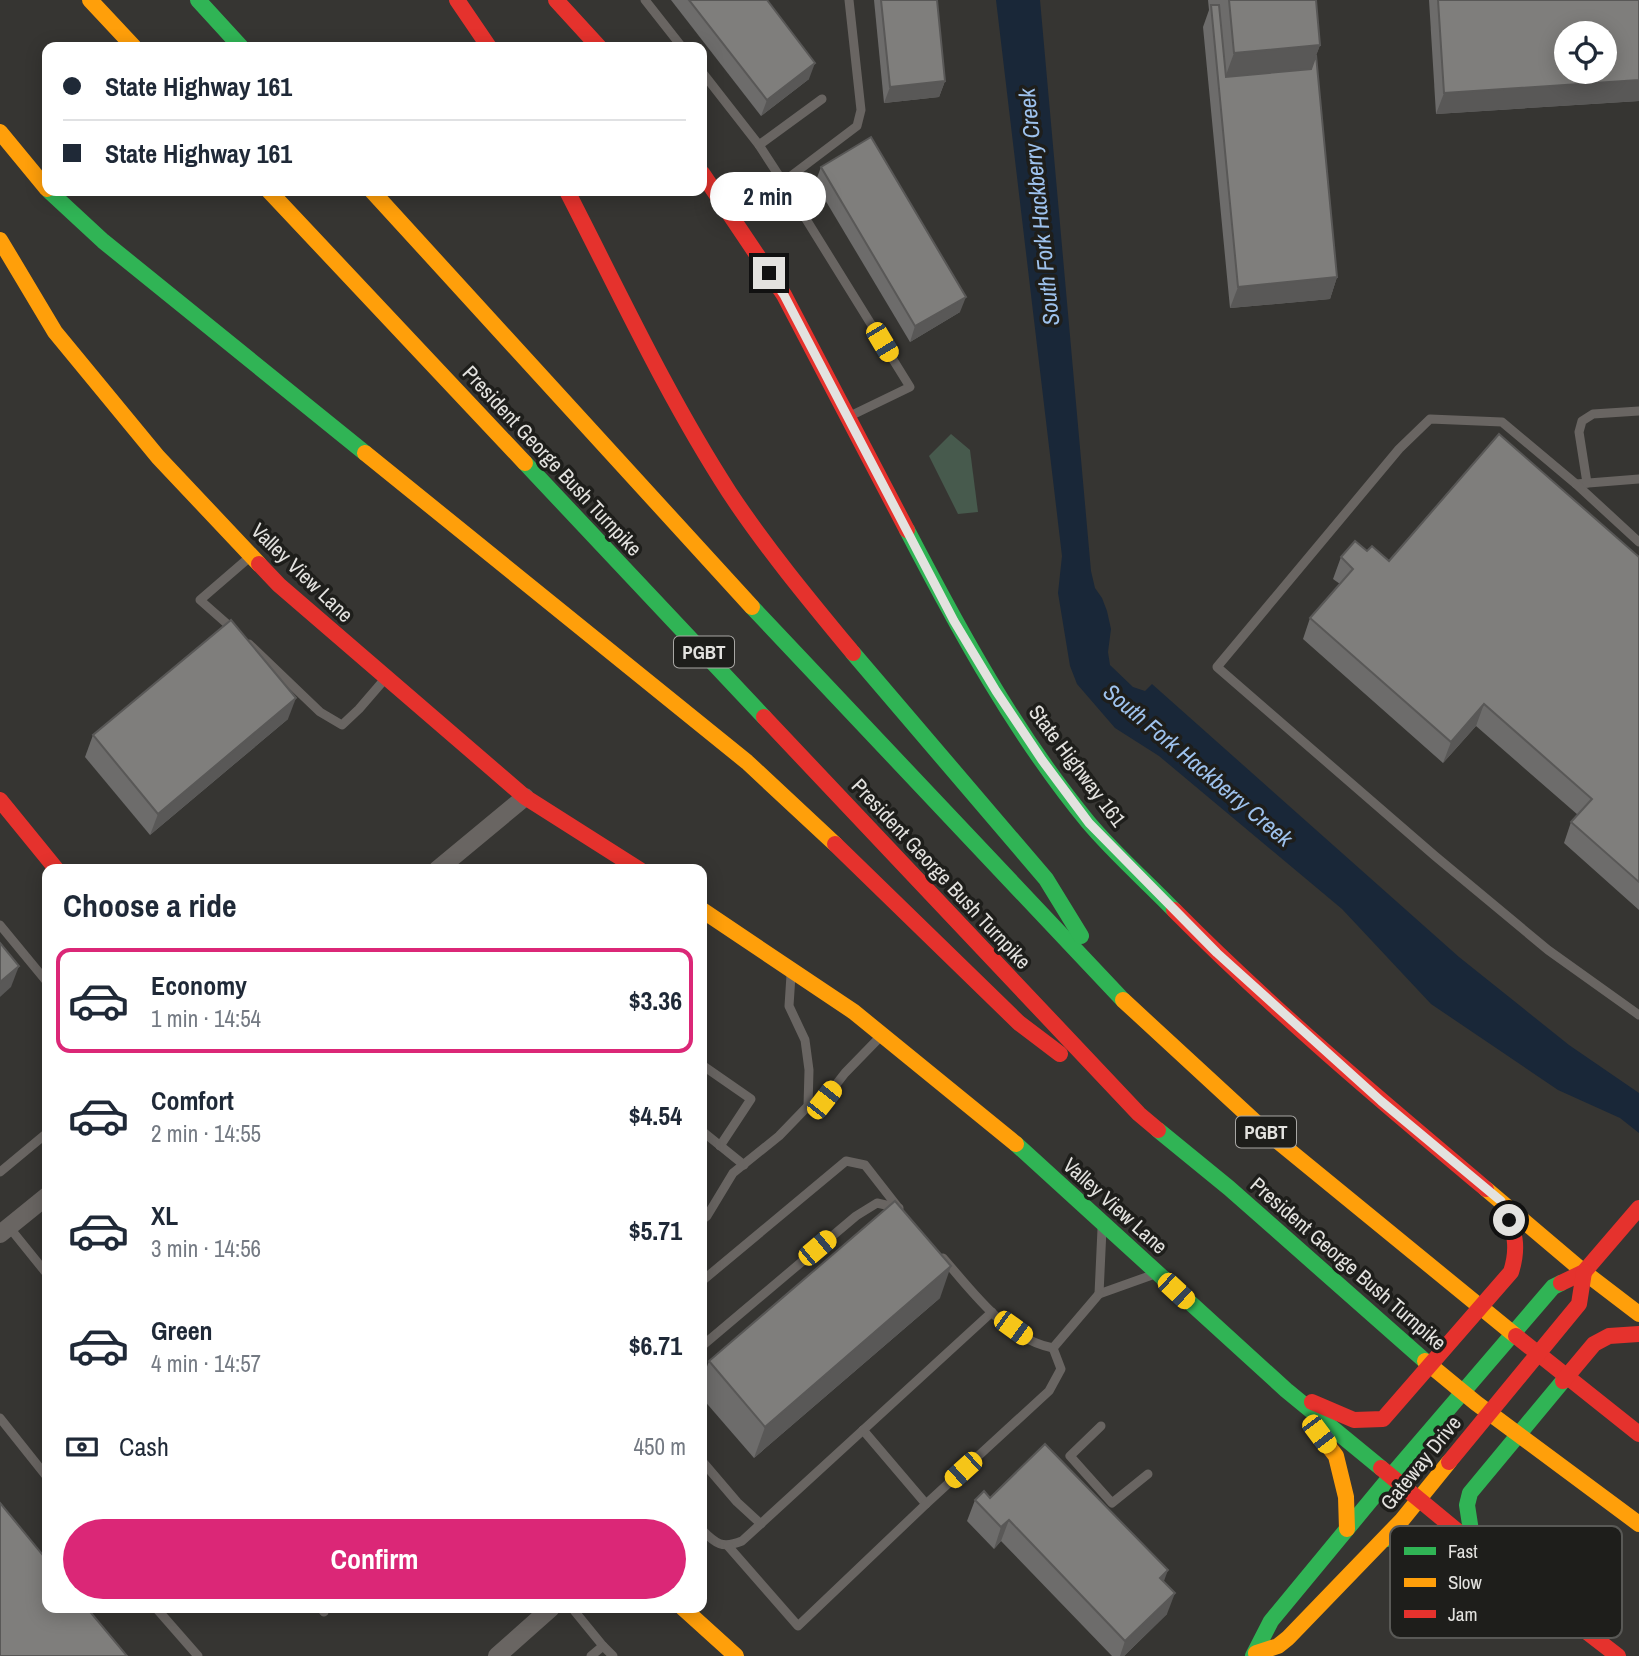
<!DOCTYPE html>
<meta charset="utf-8">
<style>
:root{--surface:#fff;--page:#f2f2f3;--text:#1f2937;--muted:#747a83;--line:#e0e1e3;--accent:#db2777}
body{margin:0;font-family:"Archivo Narrow",sans-serif;background:var(--page);color:var(--text);height:100vh;display:flex;flex-direction:column;font-size:26px;white-space:nowrap}
*{box-sizing:border-box;margin:0}
p{font-size:23px;color:var(--muted)}
.icon{flex:none;width:38px;height:38px;fill:none;stroke:currentColor;stroke-width:2;stroke-linecap:round;stroke-linejoin:round}
.map{position:relative;flex:1;overflow:hidden}
.details{position:absolute;left:42px;top:864px;width:665px;height:749px;display:flex;flex-direction:column;background:var(--surface);border-radius:14px;box-shadow:0 4px 18px #0003}
.details>*{flex:none}
.banner{position:absolute;left:42px;top:42px;width:665px;height:154px;border-radius:14px;box-shadow:0 4px 18px #0003;display:grid;align-content:center;height:154px;padding:0 21px;background:var(--surface)}
.tools{position:absolute;left:1554px;top:21px;display:grid;gap:14px}
.tools a{display:grid;place-items:center;width:63px;height:63px;border-radius:50%;background:var(--surface);box-shadow:0 4px 18px #0003;font-size:35px}
.end{position:absolute;width:32px;height:32px;margin:-16px;border:9px solid #e3e2df;background:#111;box-shadow:0 0 0 4px #111}
.from{border-radius:50%}
.bubble{position:absolute;height:49px;border-radius:24px;background:var(--surface);box-shadow:0 4px 18px #0003;font-size:23px;font-weight:800;line-height:49px;text-align:center}
.car{position:absolute;width:21px;height:42px;margin:-21px -10px;border-radius:9px;box-shadow:0 0 5px 2px #0007;background:linear-gradient(#f5c518 24%,#345 0 40%,#f5c518 0 76%,#345 0 86%,#f5c518 0)}
.banner b{display:flex;align-items:center;gap:24px;height:66px;font-size:26px}
.banner b+b{border-top:2px solid var(--line)}
.banner i{width:18px;height:18px;background:var(--text)}
ul{padding:0;list-style:none}
li{display:flex;align-items:center;gap:21px;height:105px;margin:0 14px 10px;padding:0 7px;border:4px solid transparent;border-radius:14px}
li div{flex:1}
li b{display:block;font-size:26px}
li em{font-style:normal;font-weight:800}
li.active{border-color:var(--accent)}
li>.icon{width:63px;height:63px;stroke-width:1.5}
h2{padding:0 21px;font-size:32px;line-height:84px}
.pay{display:flex;align-items:center;gap:18px;height:77px;padding:0 21px;font-size:26px}
.pay p{margin-inline-start:auto}
.button{display:flex;gap:14px;margin-top:auto;padding:14px 21px}
.button a{flex:1;height:80px;border-radius:42px;background:var(--accent);color:#fff;font-size:28px;font-weight:800;line-height:80px;text-align:center}
.map>svg:first-child{display:block}
</style>
<div class="map">
<svg width="1639" height="1656" viewBox="0 0 1639 1656">
<rect width="100%" height="100%" fill="#363532"/>
<polygon fill="#475a4d" points="951,434 970,450 978,512 958,514 929,456"/>
<polygon fill="#192738" points="996,0 1040,0 1091,571 1095,588 1102,598 1107,611 1111,629 1108,652 1110,665 1133,687 1145,691 1152,684 1459,957 1569,1045 1639,1093 1639,1133 1620,1118 1558,1090 1431,1004 1342,909 1159,756 1115,728 1077,684 1070,666 1058,593 1062,556"/>
<g fill="none" stroke-linecap="round" stroke-linejoin="round">
<g stroke="#696562" stroke-width="9">
<polyline points="645,0 682,47"/>
<polyline points="702,72 759,145 783,182 857,126 861,110 849,0"/>
<polyline points="759,145 822,99"/>
<polyline points="783,182 910,387 848,417"/>
<polyline points="1639,479 1576,484 1502,422 1430,419 1399,449 1217,667 1435,856 1548,950 1639,1015"/>
<polyline points="1587,483 1579,432 1582,421 1593,414 1639,411"/>
<polyline points="1576,484 1639,542"/>
<polyline points="234,630 200,600 251,556"/>
<polyline points="249,644 320,712 342,725 359,709 384,680"/>
<polyline points="0,925 47,982"/>
<polyline points="791,975 789,1006 805,1040 809,1070 808,1106"/>
<polyline points="702,1065 751,1099 720,1146"/>
<polyline points="702,1131 744,1165"/>
<polyline points="0,1172 47,1133"/>
<polyline points="702,1220 707,1216 733,1173 779,1136 808,1106 824,1100 845,1073 881,1036"/>
<polyline points="9,1227 47,1274"/>
<polyline points="1102,1229 1099,1294 1155,1274"/>
<path d="M 943,1258 C 973,1292 1006,1339 1053,1348 L 1099,1294"/>
<polyline points="702,1281 846,1161 865,1165 897,1206"/>
<polyline points="702,1346 856,1216 877,1203 899,1208"/>
<polyline points="0,1418 47,1477"/>
<polyline points="1101,1426 1070,1456 1112,1503 1148,1474"/>
<polyline points="863,1430 926,1504"/>
<polyline points="702,1461 737,1502 761,1524"/>
<path d="M 702,1530 C 716,1544 722,1549 742,1541 L 992,1312"/>
<polyline points="728,1546 798,1626 926,1504 1049,1391 1061,1369 1053,1348"/>
<polyline points="156,1608 198,1656"/>
<polyline points="321,1608 324,1612"/>
<polyline points="572,1608 603,1646 591,1656"/>
<polyline points="603,1646 613,1656"/>
</g>
<g stroke="#696562" stroke-width="18">
<polyline points="437,870 525,797"/>
<polyline points="0,1234 47,1196"/>
<polyline points="497,1656 551,1608"/>
</g>
<g stroke="#30b455" stroke-width="16">
<polyline points="198,0 241,47"/>
<polyline points="49,191 103,241 365,453"/>
<polyline points="525,463 764,717"/>
<path d="M 907,530 C 960,632 1015,733 1088,822 C 1114,853 1146,881 1174,910"/>
<polyline points="752,607 1123,1000"/>
<polyline points="853,653 1046,879 1081,936"/>
<polyline points="1158,1130 1229,1188 1425,1361"/>
<polyline points="1016,1144 1286,1390 1381,1468"/>
<polyline points="1385,1539 1431,1534 1473,1544 1467,1505 1470,1493 1563,1381"/>
<polyline points="1253,1656 1271,1621 1390,1477 1553,1287 1561,1283"/>
</g>
<g stroke="#ff9f0a" stroke-width="16">
<polyline points="90,0 134,47"/>
<polyline points="0,132 47,189"/>
<polyline points="269,191 525,463"/>
<polyline points="372,191 752,607"/>
<polyline points="0,240 55,332 158,457 259,564"/>
<polyline points="365,453 747,762 835,844"/>
<polyline points="702,910 854,1012 1016,1144"/>
<polyline points="1123,1000 1264,1130 1516,1336"/>
<polyline points="1486,1189 1584,1272 1639,1314"/>
<polyline points="1425,1361 1476,1403 1639,1524"/>
<polyline points="1312,1425 1336,1456 1346,1497 1347,1529"/>
<polyline points="683,1608 736,1656"/>
<polyline points="1256,1653 1278,1646 1288,1638 1402,1520 1449,1462"/>
</g>
<g stroke="#e5322d" stroke-width="16">
<polyline points="457,0 489,47"/>
<polyline points="556,0 599,47"/>
<polyline points="702,173 784,295 907,530"/>
<path d="M 567,191 C 619,292 667,396 729,492 C 766,548 810,601 853,653"/>
<polyline points="259,564 279,585 525,797 640,870"/>
<polyline points="764,717 1139,1114 1158,1130"/>
<polyline points="0,800 57,870"/>
<polyline points="835,844 1019,1023 1060,1054"/>
<path d="M 1174,910 C 1272,1009 1379,1099 1486,1189"/>
<polyline points="1561,1283 1584,1272 1639,1208"/>
<polyline points="1516,1336 1639,1434"/>
<polyline points="1563,1381 1594,1344 1609,1336 1639,1334"/>
<path d="M 1312,1402 L 1354,1420 L 1383,1419 L 1511,1272 C 1519,1247 1515,1231 1504,1208"/>
<polyline points="1449,1462 1579,1304 1584,1272"/>
<polyline points="1381,1468 1473,1544 1618,1656"/>
</g>
</g>
<g fill="#6d6c6b">
<polygon points="671,0 767,0 809,79 761,116"/>
<polygon points="874,0 937,0 945,81 939,97 884,103"/>
<polygon points="1208,0 1316,0 1320,45 1316,55 1337,277 1330,299 1230,308 1203,27 1209,10"/>
<polygon points="1429,0 1639,0 1639,101 1436,114"/>
<polygon points="821,167 960,312 910,342 815,183"/>
<polygon points="1367,551 1389,561 1639,557 1639,910 1564,843 1571,822 1578,815 1476,726 1443,763 1303,639 1310,618 1340,584 1333,579 1341,557"/>
<polygon points="288,719 150,835 85,757 93,735"/>
<polygon points="940,1298 754,1458 702,1398 702,1381 709,1361"/>
<polygon points="990,1498 1164,1582 1167,1614 1124,1656 1112,1656 1001,1541 994,1549 967,1521 975,1500"/>
</g>
<g fill="#595857">
<polygon points="1320,45 1304,90 1219,94 1234,53"/>
<polygon points="815,63 809,79 761,116 767,100"/>
<polygon points="1639,80 1639,101 1436,114 1444,93"/>
<polygon points="945,81 939,97 884,103 890,87"/>
<polygon points="1337,277 1330,299 1230,308 1238,287"/>
<polygon points="966,297 960,312 910,342 915,326"/>
<polygon points="296,698 288,719 150,835 158,814"/>
<polygon points="1484,704 1476,726 1443,763 1451,742"/>
<polygon points="19,966 11,987 0,997 0,982"/>
<polygon points="951,1266 940,1298 754,1458 765,1427"/>
<polygon points="1009,1520 1001,1541 994,1549 1001,1527"/>
<polygon points="1168,1570 1160,1592 1160,1578"/>
<polygon points="1175,1593 1167,1614 1124,1656 1120,1656 1125,1641"/>
</g>
<g fill="#7f7e7c" stroke="#595857" stroke-width="2" fill-rule="evenodd">
<polygon points="689,0 767,0 815,63 767,100"/>
<polygon points="881,0 937,0 945,81 890,87"/>
<polygon points="1229,0 1316,0 1320,45 1234,53"/>
<path d="M 1438,0 L 1639,0 L 1639,80 L 1444,93 ZM 1566,33 L 1605,33 L 1605,72 L 1566,72 Z"/>
<polygon points="1211,5 1219,5 1226,77 1311,69 1316,55 1337,277 1238,287"/>
<polygon points="871,137 966,297 915,326 821,167"/>
<polygon points="1499,434 1639,557 1639,882 1571,822 1592,799 1484,704 1451,742 1310,618 1353,569 1341,557 1355,541 1367,551 1372,546 1389,561"/>
<polygon points="231,620 296,698 158,814 93,735"/>
<polygon points="0,943 19,966 0,982"/>
<polygon points="895,1201 951,1266 765,1427 709,1361"/>
<polygon points="1045,1444 1168,1570 1160,1578 1175,1593 1125,1641 1009,1520 1001,1527 975,1500 984,1491 990,1498"/>
<polygon points="0,1503 47,1560 47,1608 87,1608 127,1656 0,1656"/>
</g>
<g fill="none" stroke-linecap="round" stroke-linejoin="round">
<polyline stroke="#e3e2df" stroke-width="9" points="769,273 784,295 954,621 996,691 1042,760 1089,823 1217,953 1381,1101 1501,1201 1509,1220"/>
</g>
<g text-anchor="middle" stroke-width="7" stroke-linejoin="round" paint-order="stroke">
<g fill="#1e1e1b" stroke="#a8a7a4" stroke-width="2">
<rect x="674" y="636.5" width="60" height="31" rx="5"/>
<rect x="1236" y="1116.5" width="60" height="31" rx="5"/>
</g>
<g font-size="19" font-weight="bold" fill="#e3e2df">
<text x="704" y="659">PGBT</text>
<text x="1266" y="1139">PGBT</text>
</g>
<g font-size="21" fill="#e3e2df" stroke="#1e1e1b">
<text transform="translate(552 461) rotate(47)" y="7">President George Bush Turnpike</text>
<text transform="translate(302 573) rotate(44)" y="7">Valley View Lane</text>
<text transform="translate(1077 766) rotate(53)" y="7">State Highway 161</text>
<text transform="translate(941 874) rotate(47)" y="7">President George Bush Turnpike</text>
<text transform="translate(1115 1206) rotate(42)" y="7">Valley View Lane</text>
<text transform="translate(1348 1264) rotate(41)" y="7">President George Bush Turnpike</text>
<text transform="translate(1421 1463) rotate(-51)" y="7">Gateway Drive</text>
</g>
<g font-size="23" font-style="italic" fill="#9ec2ed" stroke="#1e1e1b">
<text transform="translate(1039 207) rotate(-96)" y="8">South Fork Hackberry Creek</text>
<text transform="translate(1198 765) rotate(40)" y="8">South Fork Hackberry Creek</text>
</g>
</g>
<rect x="1390" y="1526" width="232" height="112" rx="10" fill="#1e1e1b" stroke="#595956" stroke-width="2"/>
<rect x="1404" y="1547" width="32" height="8" fill="#30b455"/>
<rect x="1404" y="1578" width="32" height="9" fill="#ff9f0a"/>
<rect x="1404" y="1610" width="32" height="8" fill="#e5322d"/>
<g font-size="19" fill="#e3e2df">
<text x="1448" y="1558">Fast</text>
<text x="1448" y="1589">Slow</text>
<text x="1448" y="1621">Jam</text>
</g>
</svg>
<div class="tools">
<a><svg class="icon" aria-label="locate" viewBox="0 0 24 24"><circle cx="12" cy="12" r="6"/><path d="M12 2v4M12 18v4M2 12h4M18 12h4"/></svg></a>
</div>
<i class="end from" style="left:1509px;top:1220px"></i>
<i class="end" style="left:769px;top:273px"></i>
<div class="bubble" style="left:710px;top:172px;width:116px">2 min</div>
<i class="car" style="left:882px;top:342px;rotate:149deg"></i>
<i class="car" style="left:824px;top:1100px;rotate:38deg"></i>
<i class="car" style="left:817px;top:1248px;rotate:50deg"></i>
<i class="car" style="left:1176px;top:1291px;rotate:133deg"></i>
<i class="car" style="left:1013px;top:1328px;rotate:126deg"></i>
<i class="car" style="left:1319px;top:1434px;rotate:143deg"></i>
<i class="car" style="left:963px;top:1470px;rotate:228deg"></i>
<div class="banner">
<b><i class="from"></i>State Highway 161</b>
<b><i></i>State Highway 161</b>
</div>
<section class="details">
<h2>Choose a ride</h2>
<ul>
<li class="active"><svg class="icon" aria-label="car" viewBox="0 0 24 24"><path d="M5 17H2v-5l4-1 3-4h7l3 4 3 1v5h-3M9 17h6M6 11h13"/><circle cx="7" cy="17" r="2"/><circle cx="17" cy="17" r="2"/></svg><div><b>Economy</b><p>1 min · 14:54</p></div><em>$3.36</em></li>
<li><svg class="icon" aria-label="car" viewBox="0 0 24 24"><path d="M5 17H2v-5l4-1 3-4h7l3 4 3 1v5h-3M9 17h6M6 11h13"/><circle cx="7" cy="17" r="2"/><circle cx="17" cy="17" r="2"/></svg><div><b>Comfort</b><p>2 min · 14:55</p></div><em>$4.54</em></li>
<li><svg class="icon" aria-label="car" viewBox="0 0 24 24"><path d="M5 17H2v-5l4-1 3-4h7l3 4 3 1v5h-3M9 17h6M6 11h13"/><circle cx="7" cy="17" r="2"/><circle cx="17" cy="17" r="2"/></svg><div><b>XL</b><p>3 min · 14:56</p></div><em>$5.71</em></li>
<li><svg class="icon" aria-label="car" viewBox="0 0 24 24"><path d="M5 17H2v-5l4-1 3-4h7l3 4 3 1v5h-3M9 17h6M6 11h13"/><circle cx="7" cy="17" r="2"/><circle cx="17" cy="17" r="2"/></svg><div><b>Green</b><p>4 min · 14:57</p></div><em>$6.71</em></li>
</ul>
<div class="pay"><svg class="icon" aria-label="cash" viewBox="0 0 24 24"><path d="M3 7h18v10H3z"/><circle cx="12" cy="12" r="2"/></svg>Cash<p>450 m</p></div>
<div class="button"><a>Confirm</a></div>
</section>
</div>
